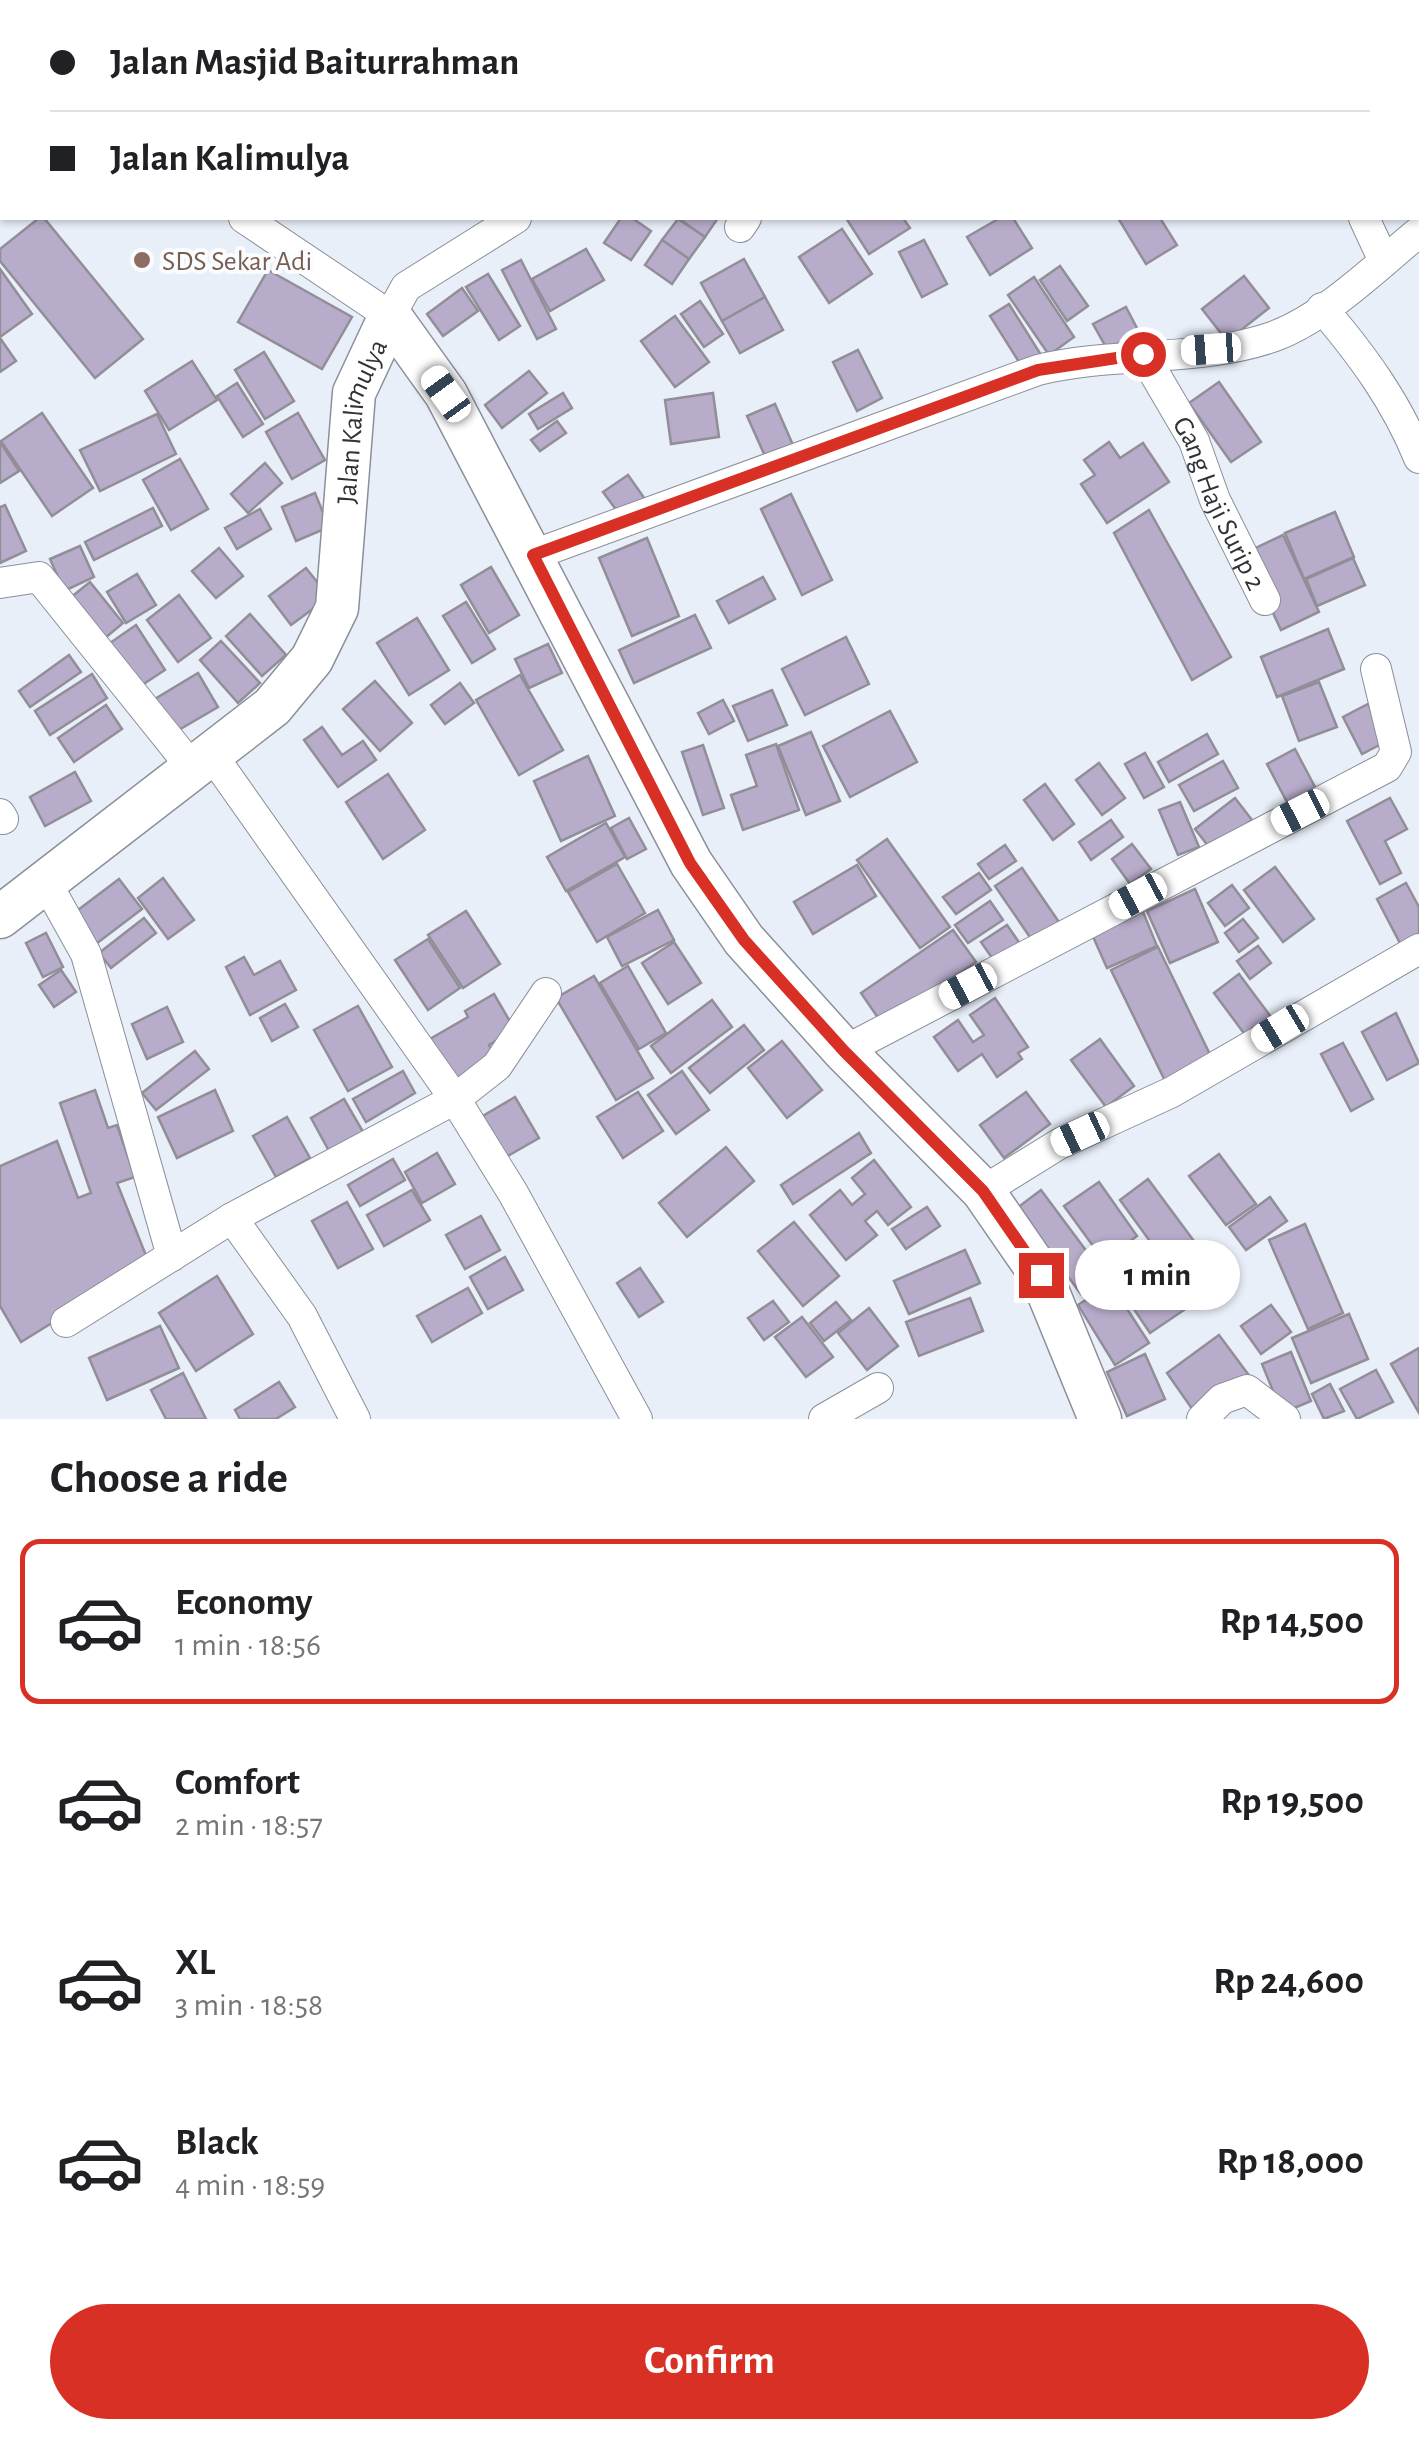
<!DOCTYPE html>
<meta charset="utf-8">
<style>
:root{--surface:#fff;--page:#f2f2f2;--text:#202124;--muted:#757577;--line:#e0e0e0;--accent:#d93025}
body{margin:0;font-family:"Alegreya Sans",sans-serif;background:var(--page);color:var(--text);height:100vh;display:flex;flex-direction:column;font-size:38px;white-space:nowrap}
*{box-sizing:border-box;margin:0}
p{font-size:32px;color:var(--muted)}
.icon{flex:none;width:55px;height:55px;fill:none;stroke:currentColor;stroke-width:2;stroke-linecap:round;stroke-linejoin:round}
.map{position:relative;height:1419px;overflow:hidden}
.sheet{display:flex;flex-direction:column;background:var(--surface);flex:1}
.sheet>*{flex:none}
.banner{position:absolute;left:0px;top:0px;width:1420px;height:220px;box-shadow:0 2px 8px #0004;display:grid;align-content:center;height:220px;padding:0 50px;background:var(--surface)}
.end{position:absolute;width:45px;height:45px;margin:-22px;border:12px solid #d93025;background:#fff;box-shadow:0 0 0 5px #fff}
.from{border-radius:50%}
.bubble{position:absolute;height:70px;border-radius:35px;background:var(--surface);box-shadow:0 2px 8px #0004;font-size:32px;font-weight:600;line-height:70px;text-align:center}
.car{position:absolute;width:30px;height:60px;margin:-30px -15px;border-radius:12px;box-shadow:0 0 8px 2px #0007;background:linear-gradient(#fff 24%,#345 0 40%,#fff 0 76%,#345 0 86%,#fff 0)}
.banner b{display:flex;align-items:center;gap:35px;height:95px;font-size:38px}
.banner b+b{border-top:2px solid var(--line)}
.banner i{width:25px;height:25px;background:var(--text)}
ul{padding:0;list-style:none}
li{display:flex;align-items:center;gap:30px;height:165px;margin:0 20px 15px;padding:0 30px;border:5px solid transparent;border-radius:20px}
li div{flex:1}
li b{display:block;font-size:38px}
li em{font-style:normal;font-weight:600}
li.selected{border-color:var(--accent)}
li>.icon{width:90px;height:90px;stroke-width:1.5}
h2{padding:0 50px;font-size:45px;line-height:120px}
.cta{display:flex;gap:20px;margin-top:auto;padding:20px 50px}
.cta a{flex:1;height:115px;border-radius:60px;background:var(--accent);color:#fff;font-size:40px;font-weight:600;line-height:115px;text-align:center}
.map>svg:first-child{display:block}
</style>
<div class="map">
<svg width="1419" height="1419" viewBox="0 0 1419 1419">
<rect width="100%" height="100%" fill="#e9eff9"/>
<g fill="#b8accb" stroke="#928e98" stroke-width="2.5">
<polygon points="39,218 44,218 143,339 95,378 0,261 0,249"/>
<polygon points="621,218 632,218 651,231 631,260 604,243"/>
<polygon points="678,218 718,218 705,237"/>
<polygon points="846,218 903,218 910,228 869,254"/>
<polygon points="1000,218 1013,218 1032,248 990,275 967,237"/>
<polygon points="1118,218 1160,218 1177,245 1146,264"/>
<polygon points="678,219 705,237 689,259 662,240"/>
<polygon points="842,229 872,274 829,303 799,257"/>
<polygon points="662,240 689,259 672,284 645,265"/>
<polygon points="924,240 947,284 922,297 899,252"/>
<polygon points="586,249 604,280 550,311 532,279"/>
<polygon points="744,259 765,297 722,321 701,283"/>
<polygon points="521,260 556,329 537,339 502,270"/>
<polygon points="1060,266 1088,306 1067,321 1040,280"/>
<polygon points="0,269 32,314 0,337"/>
<polygon points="268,270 352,317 322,369 238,322"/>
<polygon points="488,274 520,326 499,340 466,287"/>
<polygon points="1244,276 1269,308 1227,341 1202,309"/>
<polygon points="1034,277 1074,337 1049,355 1008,295"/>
<polygon points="462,288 478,311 443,336 427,314"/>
<polygon points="765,297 783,330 740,353 722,321"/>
<polygon points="700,301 723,334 704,347 681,314"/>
<polygon points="1009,304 1043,358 1024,370 990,316"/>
<polygon points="1126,307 1139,332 1107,349 1093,324"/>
<polygon points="675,316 709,362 675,387 641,341"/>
<polygon points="0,338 16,361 0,372"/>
<polygon points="858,350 882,398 857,411 833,362"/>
<polygon points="264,352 294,401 265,419 235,370"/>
<polygon points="192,361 217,400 169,430 145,391"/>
<polygon points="529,371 547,393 502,428 485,405"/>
<polygon points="1219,382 1261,442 1231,462 1189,403"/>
<polygon points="237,383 263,424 243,437 217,396"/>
<polygon points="563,393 572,408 538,429 529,414"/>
<polygon points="713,393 719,437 671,444 665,400"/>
<polygon points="775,404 796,452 769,465 747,416"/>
<polygon points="42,413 93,488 52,516 1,441"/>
<polygon points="298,413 325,460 292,479 266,432"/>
<polygon points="157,414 176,454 100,491 80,450"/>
<polygon points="557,421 566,433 540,451 531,440"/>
<polygon points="0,442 19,471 0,483"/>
<polygon points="1109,442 1120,458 1143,443 1169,482 1107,523 1081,484 1095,475 1084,460"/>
<polygon points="180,459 208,509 171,530 143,480"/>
<polygon points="265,463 282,483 248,513 231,494"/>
<polygon points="628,475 647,502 623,519 603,492"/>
<polygon points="315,493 329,527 296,541 282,507"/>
<polygon points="791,494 832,580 802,595 761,509"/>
<polygon points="5,505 26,551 0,563 0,507"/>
<polygon points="153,508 162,526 94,560 85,542"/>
<polygon points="260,509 271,529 237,549 225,528"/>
<polygon points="1149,510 1231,657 1192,680 1114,533"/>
<polygon points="1335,512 1354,557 1304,579 1285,533"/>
<polygon points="1283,535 1319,612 1281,630 1245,553"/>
<polygon points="647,538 679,616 632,636 599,558"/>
<polygon points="80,546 94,577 64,591 50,559"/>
<polygon points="219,548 243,576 216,598 192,571"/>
<polygon points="1353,558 1365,585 1317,606 1306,579"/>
<polygon points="491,567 519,615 489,633 461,585"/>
<polygon points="306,568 329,597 291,625 269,596"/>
<polygon points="137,574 156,605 126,623 107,592"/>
<polygon points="763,577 775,599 729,623 717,601"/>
<polygon points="90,582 123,623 99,643 65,602"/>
<polygon points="179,595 211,638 178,662 147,620"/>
<polygon points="466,602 495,649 472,663 443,616"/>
<polygon points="250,614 286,655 262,676 226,636"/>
<polygon points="695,615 711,648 634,683 619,650"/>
<polygon points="417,618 449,670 409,695 377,643"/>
<polygon points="136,625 165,670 139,687 110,643"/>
<polygon points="1328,629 1344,669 1277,697 1261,657"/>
<polygon points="846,637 869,684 805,715 782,669"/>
<polygon points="221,641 260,683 238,703 200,660"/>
<polygon points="548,644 562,673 529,688 515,659"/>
<polygon points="69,655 81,672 30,707 19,691"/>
<polygon points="198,673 218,707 170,735 150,702"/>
<polygon points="92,674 107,698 50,735 35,711"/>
<polygon points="520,675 563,750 519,775 476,700"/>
<polygon points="375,681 412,723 380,751 343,709"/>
<polygon points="1319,682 1337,727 1299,741 1282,696"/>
<polygon points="460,683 474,703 445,724 431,705"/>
<polygon points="772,690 787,725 748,741 733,706"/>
<polygon points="723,700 734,721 709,734 698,713"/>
<polygon points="1368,704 1387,741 1362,754 1343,717"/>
<polygon points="106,705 122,729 74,762 58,738"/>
<polygon points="890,711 917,762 850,797 823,746"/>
<polygon points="322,727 342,755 363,741 376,760 338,787 304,740"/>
<polygon points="811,732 840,801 806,815 778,746"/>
<polygon points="1207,734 1218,754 1169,782 1158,762"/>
<polygon points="776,744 799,810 743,830 731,795 757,786 746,755"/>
<polygon points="703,745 724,808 703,815 682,752"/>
<polygon points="1295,749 1316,789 1288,804 1267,764"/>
<polygon points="1145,753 1164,787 1144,798 1125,764"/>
<polygon points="588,756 615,816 561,841 534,781"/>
<polygon points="1223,761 1238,788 1194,811 1179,785"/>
<polygon points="1099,763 1125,798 1102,815 1076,780"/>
<polygon points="75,772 91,801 45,826 30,797"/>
<polygon points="388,774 425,830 383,859 346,802"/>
<polygon points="1045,784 1074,824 1053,840 1024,800"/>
<polygon points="1235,798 1252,820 1212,851 1195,829"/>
<polygon points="1390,798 1407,829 1385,841 1401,873 1380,884 1347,821"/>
<polygon points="1180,802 1199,847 1178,855 1159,810"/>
<polygon points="629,818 646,849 627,859 611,828"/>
<polygon points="1111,820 1123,837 1091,860 1079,842"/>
<polygon points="606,823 625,857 566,891 547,857"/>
<polygon points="887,839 950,927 920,948 857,860"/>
<polygon points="1132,844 1151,869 1130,884 1112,859"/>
<polygon points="1005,845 1016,861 989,879 978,864"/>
<polygon points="617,864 645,913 597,942 568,892"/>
<polygon points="857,865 876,896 813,934 794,902"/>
<polygon points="1275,867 1314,919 1283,942 1244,890"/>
<polygon points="1022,868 1063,928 1036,946 995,886"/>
<polygon points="979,873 991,890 956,914 943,897"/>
<polygon points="163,878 194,920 168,939 138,898"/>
<polygon points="119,879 142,909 92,947 70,916"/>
<polygon points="1406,883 1419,907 1419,939 1402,947 1377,899"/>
<polygon points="1232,885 1249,908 1225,926 1208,903"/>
<polygon points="1195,889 1218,942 1170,963 1147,911"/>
<polygon points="990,901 1003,920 968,943 955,925"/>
<polygon points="1141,907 1157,946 1107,968 1090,930"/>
<polygon points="658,910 674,940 622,966 607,937"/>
<polygon points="466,911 500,964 463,988 428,935"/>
<polygon points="144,918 156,933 111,968 99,953"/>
<polygon points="1243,919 1258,938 1239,952 1225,933"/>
<polygon points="1007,925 1023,948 997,965 981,942"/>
<polygon points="953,930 976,962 883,1025 861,993"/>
<polygon points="46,933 63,967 43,977 26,943"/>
<polygon points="428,939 460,988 428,1010 395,960"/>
<polygon points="674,942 701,983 668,1004 642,963"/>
<polygon points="1258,946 1271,963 1250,979 1237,961"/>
<polygon points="1158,947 1216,1067 1169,1089 1111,970"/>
<polygon points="244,957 254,975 280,961 296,990 250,1015 226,967"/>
<polygon points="628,966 666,1033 639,1049 600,983"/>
<polygon points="61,970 76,992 54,1007 39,985"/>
<polygon points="1239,974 1271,1017 1246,1036 1214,993"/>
<polygon points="594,976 653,1078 616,1100 556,998"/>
<polygon points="494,994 515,1030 489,1045 495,1056 454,1080 430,1039 468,1017 465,1011"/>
<polygon points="995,998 1028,1047 1018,1053 1022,1059 997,1077 982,1054 958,1071 934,1037 958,1020 973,1042 984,1035 970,1015"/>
<polygon points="712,1000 732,1027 671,1073 651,1046"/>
<polygon points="285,1004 298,1027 272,1041 260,1018"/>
<polygon points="358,1006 392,1067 348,1091 314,1030"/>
<polygon points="167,1007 183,1042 147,1059 132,1024"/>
<polygon points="1396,1013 1419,1063 1387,1080 1362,1032"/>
<polygon points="744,1025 764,1050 710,1093 689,1068"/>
<polygon points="1100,1039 1134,1086 1106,1107 1071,1060"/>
<polygon points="782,1041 822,1090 787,1118 748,1068"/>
<polygon points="1343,1043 1373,1099 1351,1111 1321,1054"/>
<polygon points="195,1051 209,1069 156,1110 142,1093"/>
<polygon points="403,1071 415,1093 366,1122 353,1099"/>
<polygon points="682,1071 709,1110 676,1134 648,1095"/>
<polygon points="95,1090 108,1128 117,1125 135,1177 117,1183 149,1263 21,1342 0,1306 0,1166 57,1141 78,1198 91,1193 60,1103"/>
<polygon points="215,1090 233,1131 177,1158 158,1117"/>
<polygon points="638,1092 663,1131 623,1158 597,1117"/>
<polygon points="1026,1092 1050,1124 1004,1158 980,1125"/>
<polygon points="515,1097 539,1138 499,1161 476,1120"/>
<polygon points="344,1099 369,1142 335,1162 311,1118"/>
<polygon points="287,1117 310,1158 276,1177 253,1136"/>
<polygon points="859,1133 871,1153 793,1204 781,1185"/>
<polygon points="726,1147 754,1181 687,1237 659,1203"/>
<polygon points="437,1153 455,1184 422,1203 405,1172"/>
<polygon points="1219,1154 1256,1204 1226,1225 1189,1176"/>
<polygon points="393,1159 405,1180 360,1206 348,1185"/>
<polygon points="874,1160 911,1207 888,1225 877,1211 865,1221 877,1235 846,1260 810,1215 840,1190 852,1205 865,1194 852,1178"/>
<polygon points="1148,1179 1205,1256 1176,1277 1120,1200"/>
<polygon points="1099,1182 1137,1236 1104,1261 1064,1206"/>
<polygon points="412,1190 430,1220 384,1246 367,1215"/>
<polygon points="1041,1190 1105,1276 1081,1294 1017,1208"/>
<polygon points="1270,1197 1287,1221 1246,1250 1229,1227"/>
<polygon points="347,1202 373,1249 338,1268 312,1221"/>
<polygon points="927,1207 940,1226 906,1249 892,1229"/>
<polygon points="481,1216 500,1250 465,1269 446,1235"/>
<polygon points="794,1222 839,1276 803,1306 758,1251"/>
<polygon points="1305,1224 1343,1313 1308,1329 1269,1240"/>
<polygon points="1143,1249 1184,1310 1150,1333 1109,1272"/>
<polygon points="965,1250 980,1283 909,1314 894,1281"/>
<polygon points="505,1257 523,1290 488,1309 470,1277"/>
<polygon points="1217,1259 1230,1276 1187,1307 1175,1289"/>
<polygon points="640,1268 663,1302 639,1317 617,1283"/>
<polygon points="217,1276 253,1334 196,1371 159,1313"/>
<polygon points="1111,1284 1149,1343 1115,1365 1078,1305"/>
<polygon points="468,1288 482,1313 432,1342 417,1316"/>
<polygon points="970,1298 983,1331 919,1356 906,1322"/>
<polygon points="773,1301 789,1322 764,1340 748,1318"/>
<polygon points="836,1302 851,1320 824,1341 810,1323"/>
<polygon points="1271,1305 1291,1332 1261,1354 1241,1326"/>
<polygon points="869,1308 898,1346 867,1370 838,1333"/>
<polygon points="1349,1314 1368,1359 1311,1383 1292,1338"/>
<polygon points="802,1317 833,1357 806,1377 775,1337"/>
<polygon points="160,1326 179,1368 107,1400 89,1358"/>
<polygon points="1219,1335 1248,1374 1195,1413 1167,1373"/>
<polygon points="1419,1348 1419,1413 1391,1364"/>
<polygon points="1291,1352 1311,1401 1282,1413 1262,1364"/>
<polygon points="1145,1354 1165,1399 1127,1416 1107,1372"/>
<polygon points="1376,1370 1393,1402 1357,1419 1340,1389"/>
<polygon points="183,1373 206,1419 166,1419 151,1390"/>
<polygon points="279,1382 295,1407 276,1419 240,1419 235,1410"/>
<polygon points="1330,1384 1344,1411 1324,1419 1312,1394"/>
</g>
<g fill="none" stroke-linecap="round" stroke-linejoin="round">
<g stroke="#8a8f99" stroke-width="32">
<g id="street">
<polyline points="570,0 572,2"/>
<polyline points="745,0 748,2"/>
<polyline points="1262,0 1263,2"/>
<polyline points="434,2 437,0"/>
<polyline points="679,2 681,0"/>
<polyline points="0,53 2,55"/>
<polyline points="0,84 2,82"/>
<polyline points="244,218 390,316 406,287 516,218"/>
<polyline points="1364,218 1384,261"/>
<polyline points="740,227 746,218"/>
<path d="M 1322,308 C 1362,355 1396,401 1419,458"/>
<path id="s1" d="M 1143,354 L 1194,441 L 1215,500 L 1265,600"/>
<path d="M 533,555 L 1038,370 C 1114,351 1200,363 1275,336 C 1327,316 1376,267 1419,232"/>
<polyline points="0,583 39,577 193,769"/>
<polyline points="212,755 455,1099 513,1193 637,1419"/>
<polyline points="0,814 3,819"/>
<polyline points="47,884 86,954 172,1256"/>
<polyline points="844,1051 1387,767 1396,752 1376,669"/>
<polyline points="983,1191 1059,1144 1172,1092 1419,949"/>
<polyline points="66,1322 232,1218"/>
<polyline points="355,1419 302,1316 232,1218 455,1099 497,1066 546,993"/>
<polyline points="824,1419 878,1388"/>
<polyline points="1202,1419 1222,1399 1247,1390 1285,1419"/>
</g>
</g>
<g stroke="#8a8f99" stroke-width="45">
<g id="secondary">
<path id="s2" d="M 0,917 L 272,707 L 312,659 L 337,608 L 354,393 L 390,316 L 446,394 L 691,863 L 744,940 L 844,1051 L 983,1191 L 1041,1275 L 1100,1419"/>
</g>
</g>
<polyline stroke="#a8adb4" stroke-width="5" stroke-dasharray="10 5" stroke-linecap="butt" points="1378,2 1381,0"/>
<use href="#street" stroke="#fff" stroke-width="30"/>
<use href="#secondary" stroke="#fff" stroke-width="42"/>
</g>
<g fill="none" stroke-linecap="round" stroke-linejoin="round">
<polyline stroke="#d93025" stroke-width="12" points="1041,1275 983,1191 844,1051 744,940 690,863 533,555 1038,370 1143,354"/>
</g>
<circle fill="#8d6e63" stroke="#fafcfe" stroke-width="4" cx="142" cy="260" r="10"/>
<g text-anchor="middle" stroke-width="8" stroke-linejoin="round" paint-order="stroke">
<g font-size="28" fill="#785e54" stroke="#fafcfe" text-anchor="start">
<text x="162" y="270">SDS Sekar Adi</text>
</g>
<g font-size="28" fill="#303236" stroke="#fafcfe">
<text dy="10" stroke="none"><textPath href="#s2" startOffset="652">Jalan Kalimulya</textPath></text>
<text dy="10" stroke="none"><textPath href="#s1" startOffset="168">Gang Haji Surip 2</textPath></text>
</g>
</g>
</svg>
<i class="end from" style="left:1143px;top:354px"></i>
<i class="end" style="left:1041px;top:1275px"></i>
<div class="bubble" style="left:1075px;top:1240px;width:165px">1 min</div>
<i class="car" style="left:1211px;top:349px;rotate:266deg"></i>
<i class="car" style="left:446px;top:394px;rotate:324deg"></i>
<i class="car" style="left:1300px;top:812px;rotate:243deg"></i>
<i class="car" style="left:1138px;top:896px;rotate:242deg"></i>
<i class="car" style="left:968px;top:986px;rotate:242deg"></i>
<i class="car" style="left:1280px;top:1028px;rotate:239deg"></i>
<i class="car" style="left:1080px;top:1134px;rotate:245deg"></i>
<div class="banner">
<b><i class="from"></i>Jalan Masjid Baiturrahman</b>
<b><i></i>Jalan Kalimulya</b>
</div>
</div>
<section class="sheet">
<h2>Choose a ride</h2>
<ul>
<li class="selected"><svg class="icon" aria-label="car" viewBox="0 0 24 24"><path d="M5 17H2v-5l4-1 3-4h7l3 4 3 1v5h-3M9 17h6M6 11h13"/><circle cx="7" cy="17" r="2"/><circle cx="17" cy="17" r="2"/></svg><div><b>Economy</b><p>1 min · 18:56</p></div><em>Rp 14,500</em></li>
<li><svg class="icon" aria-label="car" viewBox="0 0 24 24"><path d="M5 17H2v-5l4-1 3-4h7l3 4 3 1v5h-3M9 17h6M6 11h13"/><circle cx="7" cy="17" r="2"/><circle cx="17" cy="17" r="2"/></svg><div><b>Comfort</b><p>2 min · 18:57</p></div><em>Rp 19,500</em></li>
<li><svg class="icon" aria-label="car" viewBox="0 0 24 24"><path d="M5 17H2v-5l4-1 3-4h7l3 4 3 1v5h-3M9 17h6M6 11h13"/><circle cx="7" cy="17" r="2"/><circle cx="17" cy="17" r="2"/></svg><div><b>XL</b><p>3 min · 18:58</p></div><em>Rp 24,600</em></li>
<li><svg class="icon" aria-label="car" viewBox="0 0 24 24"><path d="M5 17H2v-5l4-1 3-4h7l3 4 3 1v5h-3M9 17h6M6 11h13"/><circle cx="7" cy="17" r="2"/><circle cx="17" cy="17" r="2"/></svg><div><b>Black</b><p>4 min · 18:59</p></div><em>Rp 18,000</em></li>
</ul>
<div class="cta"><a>Confirm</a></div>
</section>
